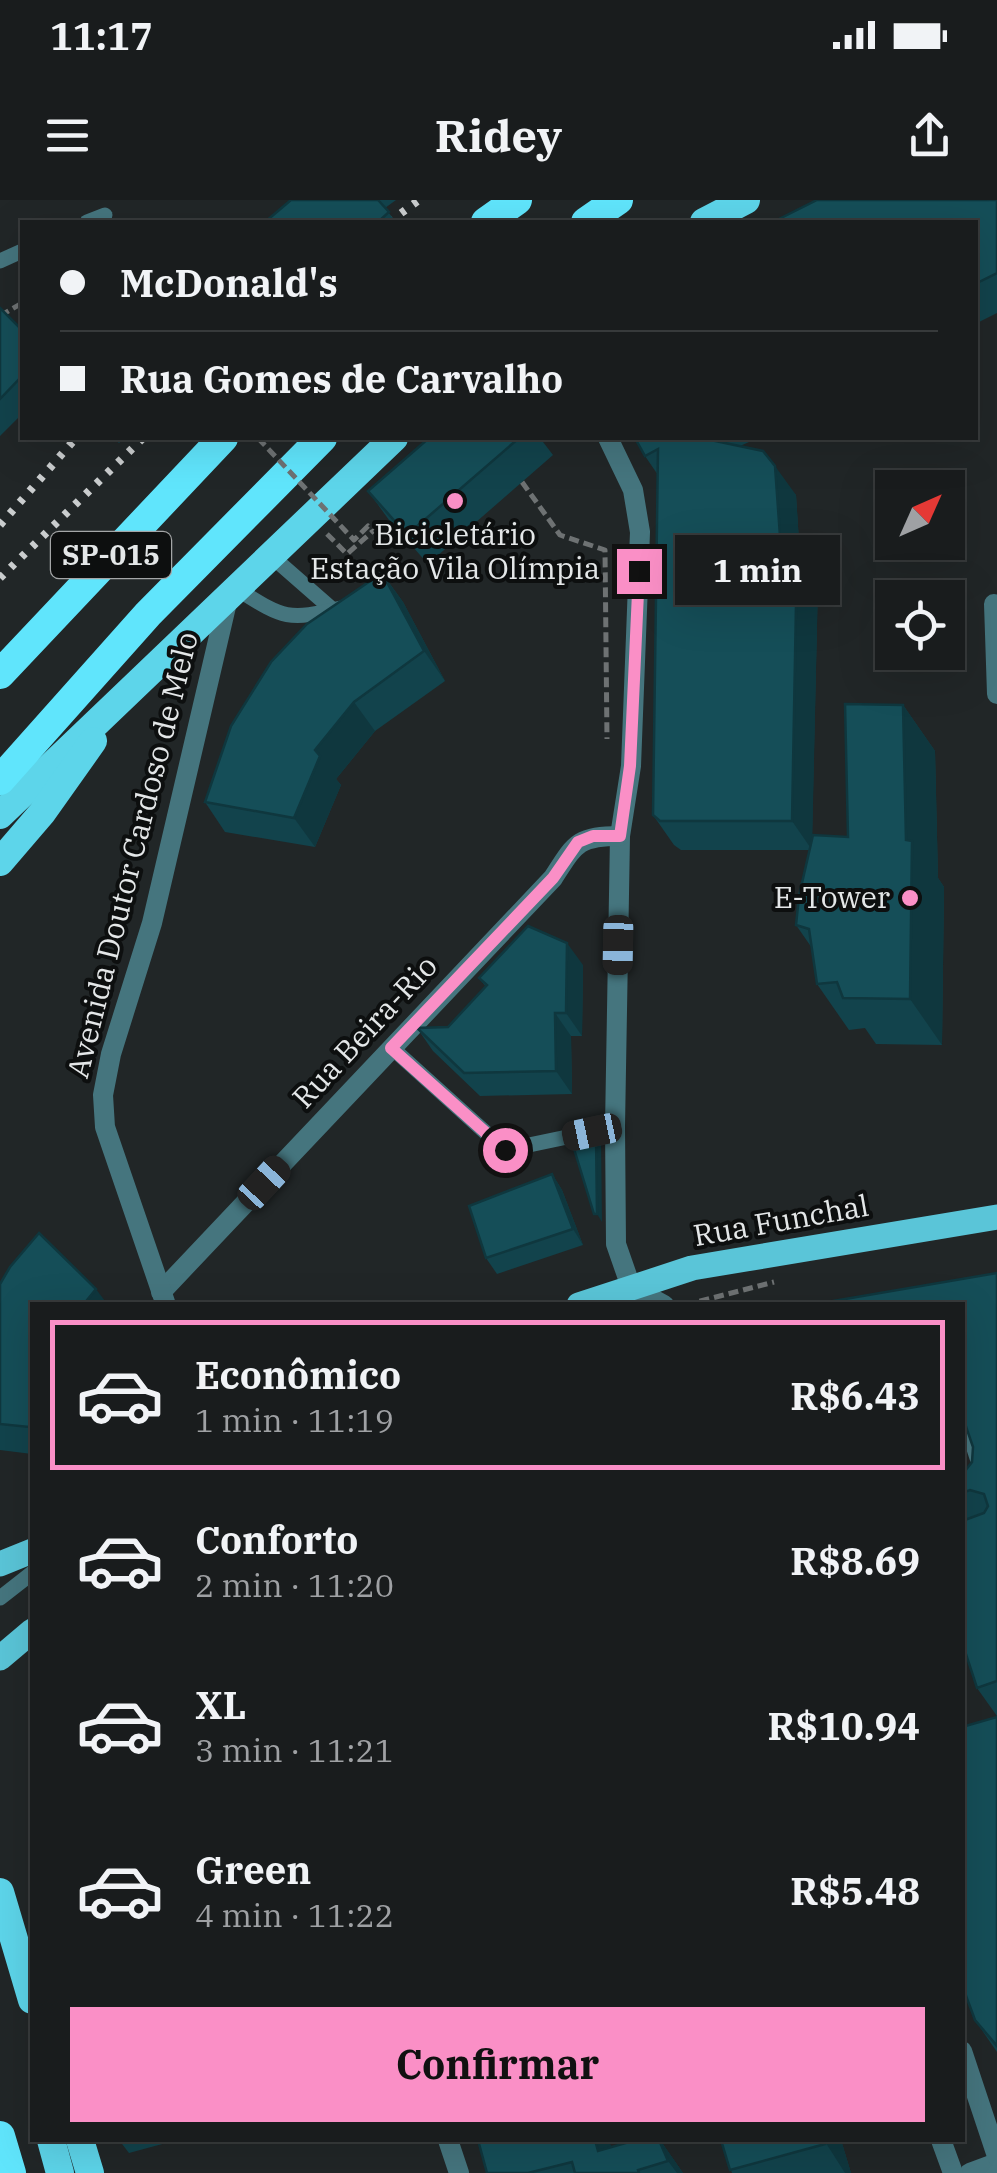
<!DOCTYPE html>
<html lang="pt">
<meta charset="utf-8">
<style>
:root{--surface:#191c1d;--page:#26292a;--text:#f1f3f6;--muted:#9fa1a4;--line:#373a3b;--accent:#fa8fc6}
body{margin:0;font-family:"IBM Plex Serif",serif;background:var(--page);color:var(--text);height:100vh;display:flex;flex-direction:column;font-size:38px;white-space:nowrap}
*{box-sizing:border-box;margin:0}
p{font-size:32px;color:var(--muted)}
.icon{flex:none;width:55px;height:55px;fill:none;stroke:currentColor;stroke-width:2;stroke-linecap:round;stroke-linejoin:round}
.map{position:relative;flex:1;overflow:hidden}
.sheet{position:absolute;left:30px;top:1102px;width:935px;height:840px;display:flex;flex-direction:column;background:var(--surface);border-radius:0px;box-shadow:0 10px 40px #0002,0 0 0 2px var(--line)}
.sheet>*{flex:none}
.top-card{position:absolute;left:20px;top:20px;width:958px;height:220px;border-radius:0px;box-shadow:0 10px 40px #0002,0 0 0 2px var(--line);display:grid;align-content:center;height:220px;padding:0 40px;background:var(--surface)}
.needle{width:65px;rotate:45deg}
.tools{position:absolute;left:875px;top:270px;display:grid;gap:20px}
.tools a{display:grid;place-items:center;width:90px;height:90px;border-radius:0px;background:var(--surface);box-shadow:0 10px 40px #0002,0 0 0 2px var(--line);font-size:50px}
.end{position:absolute;width:45px;height:45px;margin:-22px;border:12px solid #fa8fc6;background:#111;box-shadow:0 0 0 5px #111}
.from{border-radius:50%}
.bubble{position:absolute;height:70px;border-radius:0px;background:var(--surface);box-shadow:0 10px 40px #0002,0 0 0 2px var(--line);font-size:32px;font-weight:700;line-height:70px;text-align:center}
.car{position:absolute;width:30px;height:60px;margin:-30px -15px;border-radius:12px;box-shadow:0 0 8px 2px #0007;background:linear-gradient(#222 24%,#8ab4d8 0 40%,#222 0 76%,#8ab4d8 0 86%,#222 0)}
.top-card b{display:flex;align-items:center;gap:35px;height:95px;font-size:38px}
.top-card b+b{border-top:2px solid var(--line)}
.top-card i{width:25px;height:25px;background:var(--text)}
ul{padding:18px 0 0;list-style:none}
li{display:flex;align-items:center;gap:30px;height:150px;margin:0 20px 15px;padding:0 20px;border:5px solid transparent;border-radius:0px}
li div{flex:1}
li b{display:block;font-size:38px}
li em{font-style:normal;font-weight:700}
li.selected{border-color:var(--accent)}
li>.icon{width:90px;height:90px;stroke-width:1.5}
.cta{display:flex;gap:20px;margin-top:auto;padding:20px 40px}
.cta a{flex:1;height:115px;border-radius:0px;background:var(--accent);color:#111;font-size:40px;font-weight:700;line-height:115px;text-align:center}
.status{display:flex;justify-content:space-between;align-items:center;height:70px;padding:0 50px;background:var(--surface);direction:ltr}
.status svg{height:28px;fill:currentColor}
header{display:flex;justify-content:space-between;align-items:center;height:130px;padding:0 40px;background:var(--surface);font-size:45px;font-weight:700}
.map>svg:first-child{display:block}
</style>
<div class="status"><b>11:17</b><svg viewBox="0 0 49 12"><path d="M0 12V9h3v3zM5 12V6h3v6zM10 12V3h3v9zM15 12V0h3v12zM26 1h20v11H26zM47 4h2v5h-2z"/></svg></div>
<header><svg class="icon" aria-label="menu" viewBox="0 0 24 24"><path d="M4 6h16M4 12h16M4 18h16"/></svg>Ridey<svg class="icon" aria-label="share" viewBox="0 0 24 24"><path d="M12 15V3M7 8l5-5 5 5M5 13v7h14v-7"/></svg></header>
<div class="map">
<svg width="997" height="1973" viewBox="0 0 997 1973">
<rect width="100%" height="100%" fill="#212627"/>
<g fill="none" stroke-linecap="round" stroke-linejoin="round">
<g stroke="#6e7273" stroke-width="5" stroke-dasharray="10 5" stroke-linecap="butt">
<polyline points="0,116 22,103"/>
<polyline points="522,282 560,335 605,350 607,539"/>
<polyline points="327,334 347,354 373,331"/>
<polyline points="685,1105 774,1082"/>
</g>
<g stroke="#45757e" stroke-width="15">
<polyline points="87,22 105,15"/>
<polyline points="0,61 22,51"/>
<polyline points="269,354 333,410"/>
<path d="M 234,387 C 282,417 285,422 341,408"/>
<polyline points="391,847 505,950 615,927"/>
<polyline points="962,1212 977,1258"/>
<polyline points="0,1398 32,1373"/>
</g>
<g stroke="#45757e" stroke-width="20">
<polyline points="608,238 633,290 640,332 631,566 620,636 615,927 616,1044 631,1087"/>
<polyline points="994,404 997,494"/>
<path d="M 161,1092 L 553,678 C 575,644 577,636 620,636"/>
<polyline points="166,1105 105,927 103,895 111,854 152,723 228,398"/>
<polyline points="448,1940 459,1973"/>
<polyline points="970,1973 997,1963"/>
</g>
<g stroke="#45757e" stroke-width="20">
<polyline points="631,1087 664,1105"/>
<polyline points="962,1851 997,1956"/>
<polyline points="941,1940 953,1973"/>
</g>
<g stroke="#5ac5d8" stroke-width="25">
<polyline points="579,1105 692,1068 997,1017"/>
<polyline points="0,1364 32,1351"/>
<polyline points="0,1458 32,1431"/>
</g>
<g stroke="#5dd5ea" stroke-width="28">
<polyline points="704,22 746,0"/>
<polyline points="0,615 394,238"/>
<polyline points="0,662 42,613 93,541"/>
<polyline points="0,1692 32,1800"/>
<polyline points="51,1940 60,1973"/>
<polyline points="80,1940 90,1973"/>
</g>
<g stroke="#60e5fc" stroke-width="30">
<polyline points="486,22 517,0"/>
<polyline points="586,22 618,0"/>
<polyline points="0,474 223,238"/>
<polyline points="0,580 148,414 322,238"/>
<polyline points="0,1936 11,1973"/>
</g>
<g stroke="#cacdce" stroke-width="8" stroke-dasharray="5 10" stroke-linecap="butt">
<polyline points="389,22 419,0"/>
<polyline points="0,325 76,238"/>
<polyline points="0,378 143,238"/>
</g>
<polyline stroke="#6e7273" stroke-width="5" stroke-dasharray="10 5" stroke-linecap="butt" points="258,238 354,340 368,326 373,331"/>
</g>
<g fill="#12434c">
<polygon points="291,0 396,0 385,8 396,22 265,22"/>
<polygon points="997,0 997,113 975,124 975,22"/>
<polygon points="0,108 22,130 22,214 0,236"/>
<polygon points="113,238 125,238 119,243"/>
<polygon points="429,238 540,238 553,255 428,364 389,320 368,291"/>
<polygon points="635,238 758,238 740,246 796,295 800,357 818,381 812,637 848,637 903,505 935,551 938,678 944,687 942,845 876,844 865,828 849,830 817,784 812,748 796,725 809,650 681,650 674,645 653,615 658,275 645,256"/>
<polygon points="382,373 403,402 445,481 375,531 336,579 341,585 315,647 225,632 205,602"/>
<polygon points="583,765 582,836 571,836 572,894 480,896 433,851 417,828 448,827 486,787 479,778"/>
<polygon points="552,974 562,990 583,1045 497,1074 486,1058"/>
<polygon points="997,1073 997,1516 977,1488 965,1451 962,1452 962,1272 965,1271 972,1262"/>
<polygon points="0,1084 32,1105 32,1254 0,1250"/>
<polygon points="997,1517 997,1852 975,1820"/>
<polygon points="119,1940 177,1940 129,1953"/>
<polygon points="478,1940 607,1940 612,1947 660,1940 683,1973 487,1973"/>
<polygon points="721,1940 841,1940 851,1973 732,1973"/>
</g>
<g fill="#0f373e">
<polygon points="775,266 796,295 800,357 818,381 812,650 792,621 781,350"/>
<polygon points="382,373 403,402 445,481 424,451"/>
<polygon points="354,502 375,531 336,579 341,585 315,647 294,618 315,550"/>
<polygon points="903,505 935,551 938,678 944,687 942,845 910,799"/>
<polygon points="567,743 583,765 582,836 566,813"/>
<polygon points="555,813 571,836 572,894 556,871"/>
<polygon points="596,933 601,941 602,1022 597,1014"/>
<polygon points="552,974 562,990 583,1045 573,1029"/>
<polygon points="96,1089 108,1105 83,1105"/>
<polygon points="595,1940 607,1940 617,1954 598,1951"/>
<polygon points="659,1940 660,1940 683,1973 677,1973 668,1961"/>
<polygon points="824,1940 841,1940 851,1973 845,1973"/>
</g>
<g fill="#154e58" stroke="#0f373e" stroke-width="2.5">
<polygon points="291,0 378,0 389,12 378,22 265,22"/>
<polygon points="817,0 997,0 997,73 975,84 975,22 773,22"/>
<polygon points="0,108 22,130 22,176 0,199"/>
<polygon points="429,238 519,238 407,335 368,291"/>
<polygon points="635,238 701,238 763,251 775,266 781,350 797,352 792,621 660,621 653,615 658,249 645,256"/>
<polygon points="382,373 424,451 354,502 315,550 320,556 294,618 205,602 231,526 271,462 307,424"/>
<polygon points="845,504 903,505 906,640 912,641 910,799 843,798 837,782 817,784 809,729 796,725 799,696 813,635 848,637"/>
<polygon points="528,726 567,743 566,813 555,813 556,871 464,873 417,828 448,827 487,785 479,778"/>
<polygon points="596,933 597,1014 594,1014 571,939"/>
<polygon points="552,974 573,1029 486,1058 469,1006"/>
<polygon points="39,1033 96,1089 83,1105 32,1105 32,1204 29,1227 0,1224 0,1084 10,1067"/>
<polygon points="997,1073 997,1481 977,1488 962,1442 962,1321 984,1313 988,1306 984,1294 970,1290 962,1293 962,1272 965,1271 972,1262 973,1247 962,1215 962,1105 810,1105"/>
<polygon points="997,1517 997,1846 975,1820 962,1785 962,1527"/>
<polygon points="478,1940 595,1940 598,1951 636,1940 659,1940 668,1961 638,1970 639,1973 575,1973 572,1962 528,1973 487,1973"/>
<polygon points="721,1940 824,1940 825,1944 730,1970"/>
</g>
<g fill="none" stroke-linecap="round" stroke-linejoin="round">
<polyline stroke="#fa8fc6" stroke-width="12" points="505,950 391,848 553,678 578,642 593,636 620,636 630,566 639,371"/>
</g>
<g fill="#fa8fc6" stroke="#0d0f0f" stroke-width="4">
<circle cx="455" cy="301" r="10"/>
<circle cx="910" cy="698" r="10"/>
</g>
<g text-anchor="middle" stroke-width="8" stroke-linejoin="round" paint-order="stroke">
<rect fill="#0d0f0f" stroke="#a4a6a7" stroke-width="2.5" x="51" y="332" width="120" height="46" rx="8"/>
<g font-size="28" font-weight="bold" fill="#e4e7e8">
<text x="111" y="365">SP-015</text>
</g>
<g font-size="30" fill="#e4e7e8" stroke="#0d0f0f">
<text x="455" y="345">Bicicletário<tspan x="455" dy="34">Estação Vila Olímpia</tspan></text>
<text x="890" y="708" text-anchor="end">E-Tower</text>
</g>
<g font-size="30" fill="#e4e7e8" stroke="#0d0f0f">
<text transform="translate(133 655) rotate(-76)" y="10">Avenida Doutor Cardoso de Melo</text>
<text transform="translate(365 832) rotate(-47)" y="10">Rua Beira-Rio</text>
<text transform="translate(781 1021) rotate(-10)" y="10">Rua Funchal</text>
</g>
</g>
</svg>
<div class="tools">
<a><svg class="needle" viewBox="-14 -14 28 28"><path d="M0-13l5 13h-10z" fill="#e53935"/><path d="M0 13l5-13h-10z" fill="#9fa1a4"/></svg></a>
<a><svg class="icon" aria-label="locate" viewBox="0 0 24 24"><circle cx="12" cy="12" r="6"/><path d="M12 2v4M12 18v4M2 12h4M18 12h4"/></svg></a>
</div>
<i class="end from" style="left:505px;top:950px"></i>
<i class="end" style="left:639px;top:371px"></i>
<div class="bubble" style="left:675px;top:335px;width:165px">1 min</div>
<i class="car" style="left:618px;top:745px;rotate:181deg"></i>
<i class="car" style="left:592px;top:932px;rotate:258deg"></i>
<i class="car" style="left:264px;top:983px;rotate:43deg"></i>
<div class="top-card">
<b><i class="from"></i>McDonald's</b>
<b><i></i>Rua Gomes de Carvalho</b>
</div>
<section class="sheet">
<ul>
<li class="selected"><svg class="icon" aria-label="car" viewBox="0 0 24 24"><path d="M5 17H2v-5l4-1 3-4h7l3 4 3 1v5h-3M9 17h6M6 11h13"/><circle cx="7" cy="17" r="2"/><circle cx="17" cy="17" r="2"/></svg><div><b>Econômico</b><p>1 min · 11:19</p></div><em>R$6.43</em></li>
<li><svg class="icon" aria-label="car" viewBox="0 0 24 24"><path d="M5 17H2v-5l4-1 3-4h7l3 4 3 1v5h-3M9 17h6M6 11h13"/><circle cx="7" cy="17" r="2"/><circle cx="17" cy="17" r="2"/></svg><div><b>Conforto</b><p>2 min · 11:20</p></div><em>R$8.69</em></li>
<li><svg class="icon" aria-label="car" viewBox="0 0 24 24"><path d="M5 17H2v-5l4-1 3-4h7l3 4 3 1v5h-3M9 17h6M6 11h13"/><circle cx="7" cy="17" r="2"/><circle cx="17" cy="17" r="2"/></svg><div><b>XL</b><p>3 min · 11:21</p></div><em>R$10.94</em></li>
<li><svg class="icon" aria-label="car" viewBox="0 0 24 24"><path d="M5 17H2v-5l4-1 3-4h7l3 4 3 1v5h-3M9 17h6M6 11h13"/><circle cx="7" cy="17" r="2"/><circle cx="17" cy="17" r="2"/></svg><div><b>Green</b><p>4 min · 11:22</p></div><em>R$5.48</em></li>
</ul>
<div class="cta"><a>Confirmar</a></div>
</section>
</div>
